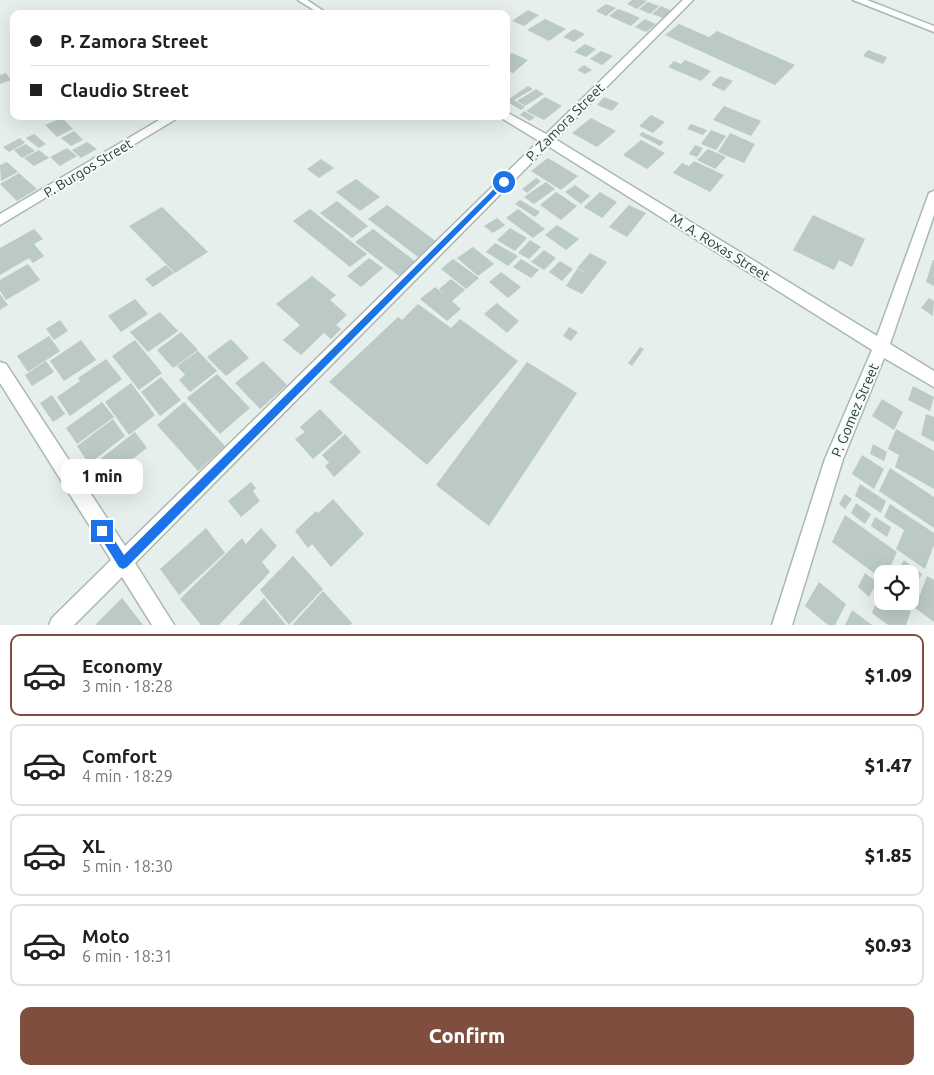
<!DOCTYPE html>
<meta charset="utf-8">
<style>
:root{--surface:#fff;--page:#f2f2f2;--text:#202124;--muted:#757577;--line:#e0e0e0;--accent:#7f4e3f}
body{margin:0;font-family:Ubuntu,sans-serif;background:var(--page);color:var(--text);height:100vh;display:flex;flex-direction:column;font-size:19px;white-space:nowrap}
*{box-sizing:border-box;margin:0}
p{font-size:16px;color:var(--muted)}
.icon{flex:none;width:28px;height:28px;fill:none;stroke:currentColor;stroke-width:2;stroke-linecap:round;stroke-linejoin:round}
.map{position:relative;height:625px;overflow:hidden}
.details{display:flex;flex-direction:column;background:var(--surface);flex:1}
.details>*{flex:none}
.guide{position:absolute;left:10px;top:10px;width:500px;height:110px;border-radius:10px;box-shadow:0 5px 20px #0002;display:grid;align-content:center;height:110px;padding:0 20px;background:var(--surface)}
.controls{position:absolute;left:874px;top:565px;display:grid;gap:10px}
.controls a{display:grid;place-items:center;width:45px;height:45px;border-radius:10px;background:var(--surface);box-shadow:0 5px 20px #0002;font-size:25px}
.end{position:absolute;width:22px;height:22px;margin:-11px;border:6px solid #1a73e8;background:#fff;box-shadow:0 0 0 2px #fff}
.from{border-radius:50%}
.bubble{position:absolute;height:35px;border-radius:10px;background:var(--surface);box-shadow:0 5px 20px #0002;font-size:16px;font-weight:800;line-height:35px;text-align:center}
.guide b{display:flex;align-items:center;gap:18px;height:48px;font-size:19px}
.guide b+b{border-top:1px solid var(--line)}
.guide i{width:12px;height:12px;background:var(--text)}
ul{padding:9px 0 0;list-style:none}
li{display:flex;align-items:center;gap:15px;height:82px;margin:0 10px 8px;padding:0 10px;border:2px solid var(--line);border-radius:10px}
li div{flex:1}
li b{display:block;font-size:19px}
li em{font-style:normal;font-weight:800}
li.active{border-color:var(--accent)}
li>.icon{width:45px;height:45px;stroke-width:1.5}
.button{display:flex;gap:10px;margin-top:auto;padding:10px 20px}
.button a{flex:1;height:58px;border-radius:10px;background:var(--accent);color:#fff;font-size:20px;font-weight:800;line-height:58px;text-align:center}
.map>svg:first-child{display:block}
</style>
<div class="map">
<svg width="934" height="625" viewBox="0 0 934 625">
<rect width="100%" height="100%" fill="#e6efeb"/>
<g fill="#bbcac4">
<polygon points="632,0 643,0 647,1 637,9 627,4"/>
<polygon points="648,2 659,6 650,14 639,9"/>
<polygon points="606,4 616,8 606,16 596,11"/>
<polygon points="661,6 672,11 663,18 652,14"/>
<polygon points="618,9 629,13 640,18 631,26 609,16"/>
<polygon points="528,10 539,15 524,26 512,21"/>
<polygon points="545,19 566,29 549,41 527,30"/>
<polygon points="645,19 656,24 646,32 635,27"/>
<polygon points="679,24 709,37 717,31 795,65 775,85 665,35"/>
<polygon points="574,29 585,34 574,42 563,37"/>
<polygon points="585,44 596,49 586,57 574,52"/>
<polygon points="868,50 887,57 883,64 863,56"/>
<polygon points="601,51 613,56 602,65 590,59"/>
<polygon points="512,53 528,60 513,73 506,71 506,58"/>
<polygon points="685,60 711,71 701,81 668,67 674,61 681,64"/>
<polygon points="584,65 592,70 585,74 577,70"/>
<polygon points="6,73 11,80 0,84 0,75"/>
<polygon points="720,76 733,81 724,91 711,85"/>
<polygon points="528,86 533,89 514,100 525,107 521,110 506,101"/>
<polygon points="536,89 544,94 525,106 517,101"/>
<polygon points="545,97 562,106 544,120 526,111"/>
<polygon points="604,97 619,103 612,111 597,105"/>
<polygon points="724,106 761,121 751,136 713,120"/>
<polygon points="524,111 535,117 530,121 520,115"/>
<polygon points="651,115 665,122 653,133 639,126"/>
<polygon points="62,118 73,129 57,137 45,125"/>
<polygon points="591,118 616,131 597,147 572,133"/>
<polygon points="691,124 707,130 703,135 687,129"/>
<polygon points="711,130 726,136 716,150 701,144"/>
<polygon points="74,131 83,140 71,146 61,138"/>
<polygon points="642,132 664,142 660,146 639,135"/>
<polygon points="730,133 755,144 744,163 718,152"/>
<polygon points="34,134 46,144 39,148 26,138"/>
<polygon points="20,138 25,143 9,152 3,147"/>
<polygon points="641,140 665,153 647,169 623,155"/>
<polygon points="87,142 97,149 81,158 72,150"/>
<polygon points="26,144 35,151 22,158 14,150"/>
<polygon points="695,145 703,148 697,157 689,154"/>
<polygon points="67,148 77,156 60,166 50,157"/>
<polygon points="708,149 726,157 715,169 697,160"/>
<polygon points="39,150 49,158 34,166 24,158"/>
<polygon points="548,158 578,176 561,190 531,171"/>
<polygon points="321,159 334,168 319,178 307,169"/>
<polygon points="694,161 724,175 710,192 673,173 682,163 689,166"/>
<polygon points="7,162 18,172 1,181 0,165"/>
<polygon points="19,173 37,189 17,201 0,184"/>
<polygon points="536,178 541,181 527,193 522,189"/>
<polygon points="356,179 380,197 360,211 336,192"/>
<polygon points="546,182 555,189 534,204 524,197"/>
<polygon points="575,185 590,196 581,204 565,192"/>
<polygon points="556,192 577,206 561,220 540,205"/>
<polygon points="600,192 617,202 602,218 584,207"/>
<polygon points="520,200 540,212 535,217 515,204"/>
<polygon points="337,201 368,226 352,238 320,213"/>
<polygon points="387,205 437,242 418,257 368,219"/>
<polygon points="629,205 646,213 627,237 609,227"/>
<polygon points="162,207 208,252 175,273 129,226"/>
<polygon points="310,209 367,254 350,267 293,221"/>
<polygon points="518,209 545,229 533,238 506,218"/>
<polygon points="813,215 865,239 852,267 839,260 834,270 793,250"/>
<polygon points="497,218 505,225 493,233 484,226"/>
<polygon points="557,225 579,239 566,250 545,235"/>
<polygon points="510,228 527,238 515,251 497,240"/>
<polygon points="34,229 43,239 34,244 44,256 33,263 29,258 0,275 0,248"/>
<polygon points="373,229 416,262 399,276 355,242"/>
<polygon points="530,240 541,247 529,259 518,253"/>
<polygon points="495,243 518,256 508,266 486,252"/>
<polygon points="473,247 494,264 478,276 457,258"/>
<polygon points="544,250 556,258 544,270 531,262"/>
<polygon points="590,253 607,262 582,294 566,286 577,269 588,274 577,268"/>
<polygon points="369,258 383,268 361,287 347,276"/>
<polygon points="453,259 479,278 466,289 441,269"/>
<polygon points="521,259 539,270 531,278 513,267"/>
<polygon points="933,260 934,260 934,286 926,282"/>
<polygon points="560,261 573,269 562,281 549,272"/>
<polygon points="28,264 40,280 6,300 0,291 0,280"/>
<polygon points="166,265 174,273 153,287 145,279"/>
<polygon points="501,272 521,287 508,298 489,282"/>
<polygon points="312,276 336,295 330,300 347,315 336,325 341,329 331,339 324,333 301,355 283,340 300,325 276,304"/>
<polygon points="451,279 465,290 452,301 461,309 447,321 420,299 435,287 444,294 439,289"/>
<polygon points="0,294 8,305 0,310"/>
<polygon points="929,298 934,301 933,316 921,308"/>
<polygon points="135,299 148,314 121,332 108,316"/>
<polygon points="497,303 519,321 507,333 484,314"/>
<polygon points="418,304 451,328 460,319 518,361 427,465 329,382 398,317 402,320"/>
<polygon points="160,312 178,331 148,352 130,332"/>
<polygon points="60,320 68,331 54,340 46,329"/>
<polygon points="569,327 578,332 571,341 563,336"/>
<polygon points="181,332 198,350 173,368 157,350"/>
<polygon points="49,336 60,351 28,372 17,356"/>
<polygon points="231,339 249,358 226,376 207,357"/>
<polygon points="81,340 96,360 64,381 50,361"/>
<polygon points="135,340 162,373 139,390 112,356"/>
<polygon points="640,347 644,349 632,366 628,363"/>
<polygon points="198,351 217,371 190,392 179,380 185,375 177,366"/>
<polygon points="106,359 122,379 70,416 57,397 80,381 78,378"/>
<polygon points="46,361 54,372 32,386 25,375"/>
<polygon points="263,361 287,385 260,409 235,383"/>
<polygon points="527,362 577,393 489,526 436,485"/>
<polygon points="217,374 250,408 220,434 187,398"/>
<polygon points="161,377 181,400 160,416 141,392"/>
<polygon points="131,383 155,415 129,435 105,402"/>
<polygon points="913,386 934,397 930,411 908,400"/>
<polygon points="52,395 65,414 53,422 40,403"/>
<polygon points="882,399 903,412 894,430 872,416"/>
<polygon points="102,402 114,417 77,444 66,428"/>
<polygon points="184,402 225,446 198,471 157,425"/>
<polygon points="320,409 343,433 313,459 295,439 305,432 300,427"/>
<polygon points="926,414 934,417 934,442 921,435"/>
<polygon points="113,419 125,436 89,464 77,446"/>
<polygon points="896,429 934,451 934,489 895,467 899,455 888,449"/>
<polygon points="135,432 147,448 101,483 90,467"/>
<polygon points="345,434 361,452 334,477 325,466 329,463 322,455"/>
<polygon points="873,444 887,452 884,461 870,454"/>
<polygon points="862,455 884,469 874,489 852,474"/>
<polygon points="890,468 934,497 934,528 879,491"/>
<polygon points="251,482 256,488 253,491 260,501 241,517 228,501"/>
<polygon points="860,484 886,501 881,513 855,496"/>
<polygon points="845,494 852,499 845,509 839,504"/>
<polygon points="333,499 364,534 331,567 312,544 308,548 295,531 316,511 318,513"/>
<polygon points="856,503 871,514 865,524 851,513"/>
<polygon points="890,504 934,533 934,545 925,569 896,549 904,530 884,517"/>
<polygon points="845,515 897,552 887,574 882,574 882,579 832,542"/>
<polygon points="875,517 891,527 887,537 871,526"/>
<polygon points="206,528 225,553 179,595 160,569"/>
<polygon points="261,528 277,546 262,562 270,572 219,625 201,625 180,599 242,538 246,544"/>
<polygon points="293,556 323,589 289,625 260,590"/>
<polygon points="904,560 922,574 910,596 910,574 896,574"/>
<polygon points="865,573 877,582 869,597 858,587"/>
<polygon points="927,576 934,580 934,622 915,608"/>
<polygon points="819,582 846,604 835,625 828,625 805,606"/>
<polygon points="882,588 882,601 898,601 911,611 906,625 888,625 872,613"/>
<polygon points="323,591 352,623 350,625 292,625"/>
<polygon points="122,598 143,625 95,625"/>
<polygon points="264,598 286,625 238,625"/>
<polygon points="852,610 872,625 845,625"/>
</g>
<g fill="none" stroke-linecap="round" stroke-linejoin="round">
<g stroke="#a8b8b2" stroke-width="3">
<polygon id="lane" points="298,0 307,0 328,14 320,14"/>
</g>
<g stroke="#a8b8b2" stroke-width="3">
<g id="street">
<polygon points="683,0 693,0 555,139 877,336 928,196 929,193 934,191 934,215 890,344 934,371 934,387 884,358 843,459 792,625 772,625 825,459 872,350 548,146 135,563 174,625 152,625 122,577 74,625 49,625 52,618 111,560 0,383 0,362 6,364 125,546 539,141 498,116 506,116 506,113 508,113 546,134"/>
<polygon points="853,0 867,0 934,26 934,32"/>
<polygon points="166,116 181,116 0,225 0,214"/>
</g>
</g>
<use href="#lane" fill="#fff" fill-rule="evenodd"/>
<use href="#street" fill="#fff" fill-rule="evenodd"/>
</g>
<polygon fill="#1a73e8" points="502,181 508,182 127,567 123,569 119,567 99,535 97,531 99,527 102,526 106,527 124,555"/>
<g text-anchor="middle" stroke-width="4" stroke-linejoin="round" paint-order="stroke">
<g font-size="14" fill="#24423a" stroke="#f7fbf9">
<text transform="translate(565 122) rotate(-45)" y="5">P. Zamora Street</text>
<text transform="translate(88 168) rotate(-31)" y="5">P. Burgos Street</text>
<text transform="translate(720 247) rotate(32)" y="5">M. A. Roxas Street</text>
<text transform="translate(855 410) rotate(-67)" y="5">P. Gomez Street</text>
</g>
</g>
</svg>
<div class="controls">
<a><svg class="icon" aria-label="locate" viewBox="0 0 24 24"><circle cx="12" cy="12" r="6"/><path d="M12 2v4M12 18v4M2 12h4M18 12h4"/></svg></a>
</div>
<i class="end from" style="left:504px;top:182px"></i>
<i class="end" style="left:102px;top:531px"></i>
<div class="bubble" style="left:61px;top:459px;width:82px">1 min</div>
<div class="guide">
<b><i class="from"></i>P. Zamora Street</b>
<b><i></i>Claudio Street</b>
</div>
</div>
<section class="details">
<ul>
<li class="active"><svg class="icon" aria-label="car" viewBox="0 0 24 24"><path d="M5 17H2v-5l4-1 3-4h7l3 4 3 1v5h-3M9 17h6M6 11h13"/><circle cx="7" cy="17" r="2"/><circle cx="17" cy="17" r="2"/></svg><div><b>Economy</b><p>3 min · 18:28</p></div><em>$1.09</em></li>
<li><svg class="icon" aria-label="car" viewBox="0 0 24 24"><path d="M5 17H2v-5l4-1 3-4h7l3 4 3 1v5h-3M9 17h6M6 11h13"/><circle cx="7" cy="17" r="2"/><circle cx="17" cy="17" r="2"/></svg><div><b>Comfort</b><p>4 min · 18:29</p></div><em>$1.47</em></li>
<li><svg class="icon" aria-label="car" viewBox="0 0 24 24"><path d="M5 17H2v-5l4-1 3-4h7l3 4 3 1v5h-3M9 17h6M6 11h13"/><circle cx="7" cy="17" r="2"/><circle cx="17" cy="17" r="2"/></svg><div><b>XL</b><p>5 min · 18:30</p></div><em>$1.85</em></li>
<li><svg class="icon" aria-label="car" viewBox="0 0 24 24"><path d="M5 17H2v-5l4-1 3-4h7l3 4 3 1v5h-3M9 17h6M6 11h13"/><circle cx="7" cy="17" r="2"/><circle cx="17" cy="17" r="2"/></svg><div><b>Moto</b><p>6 min · 18:31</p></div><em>$0.93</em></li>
</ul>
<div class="button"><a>Confirm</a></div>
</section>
